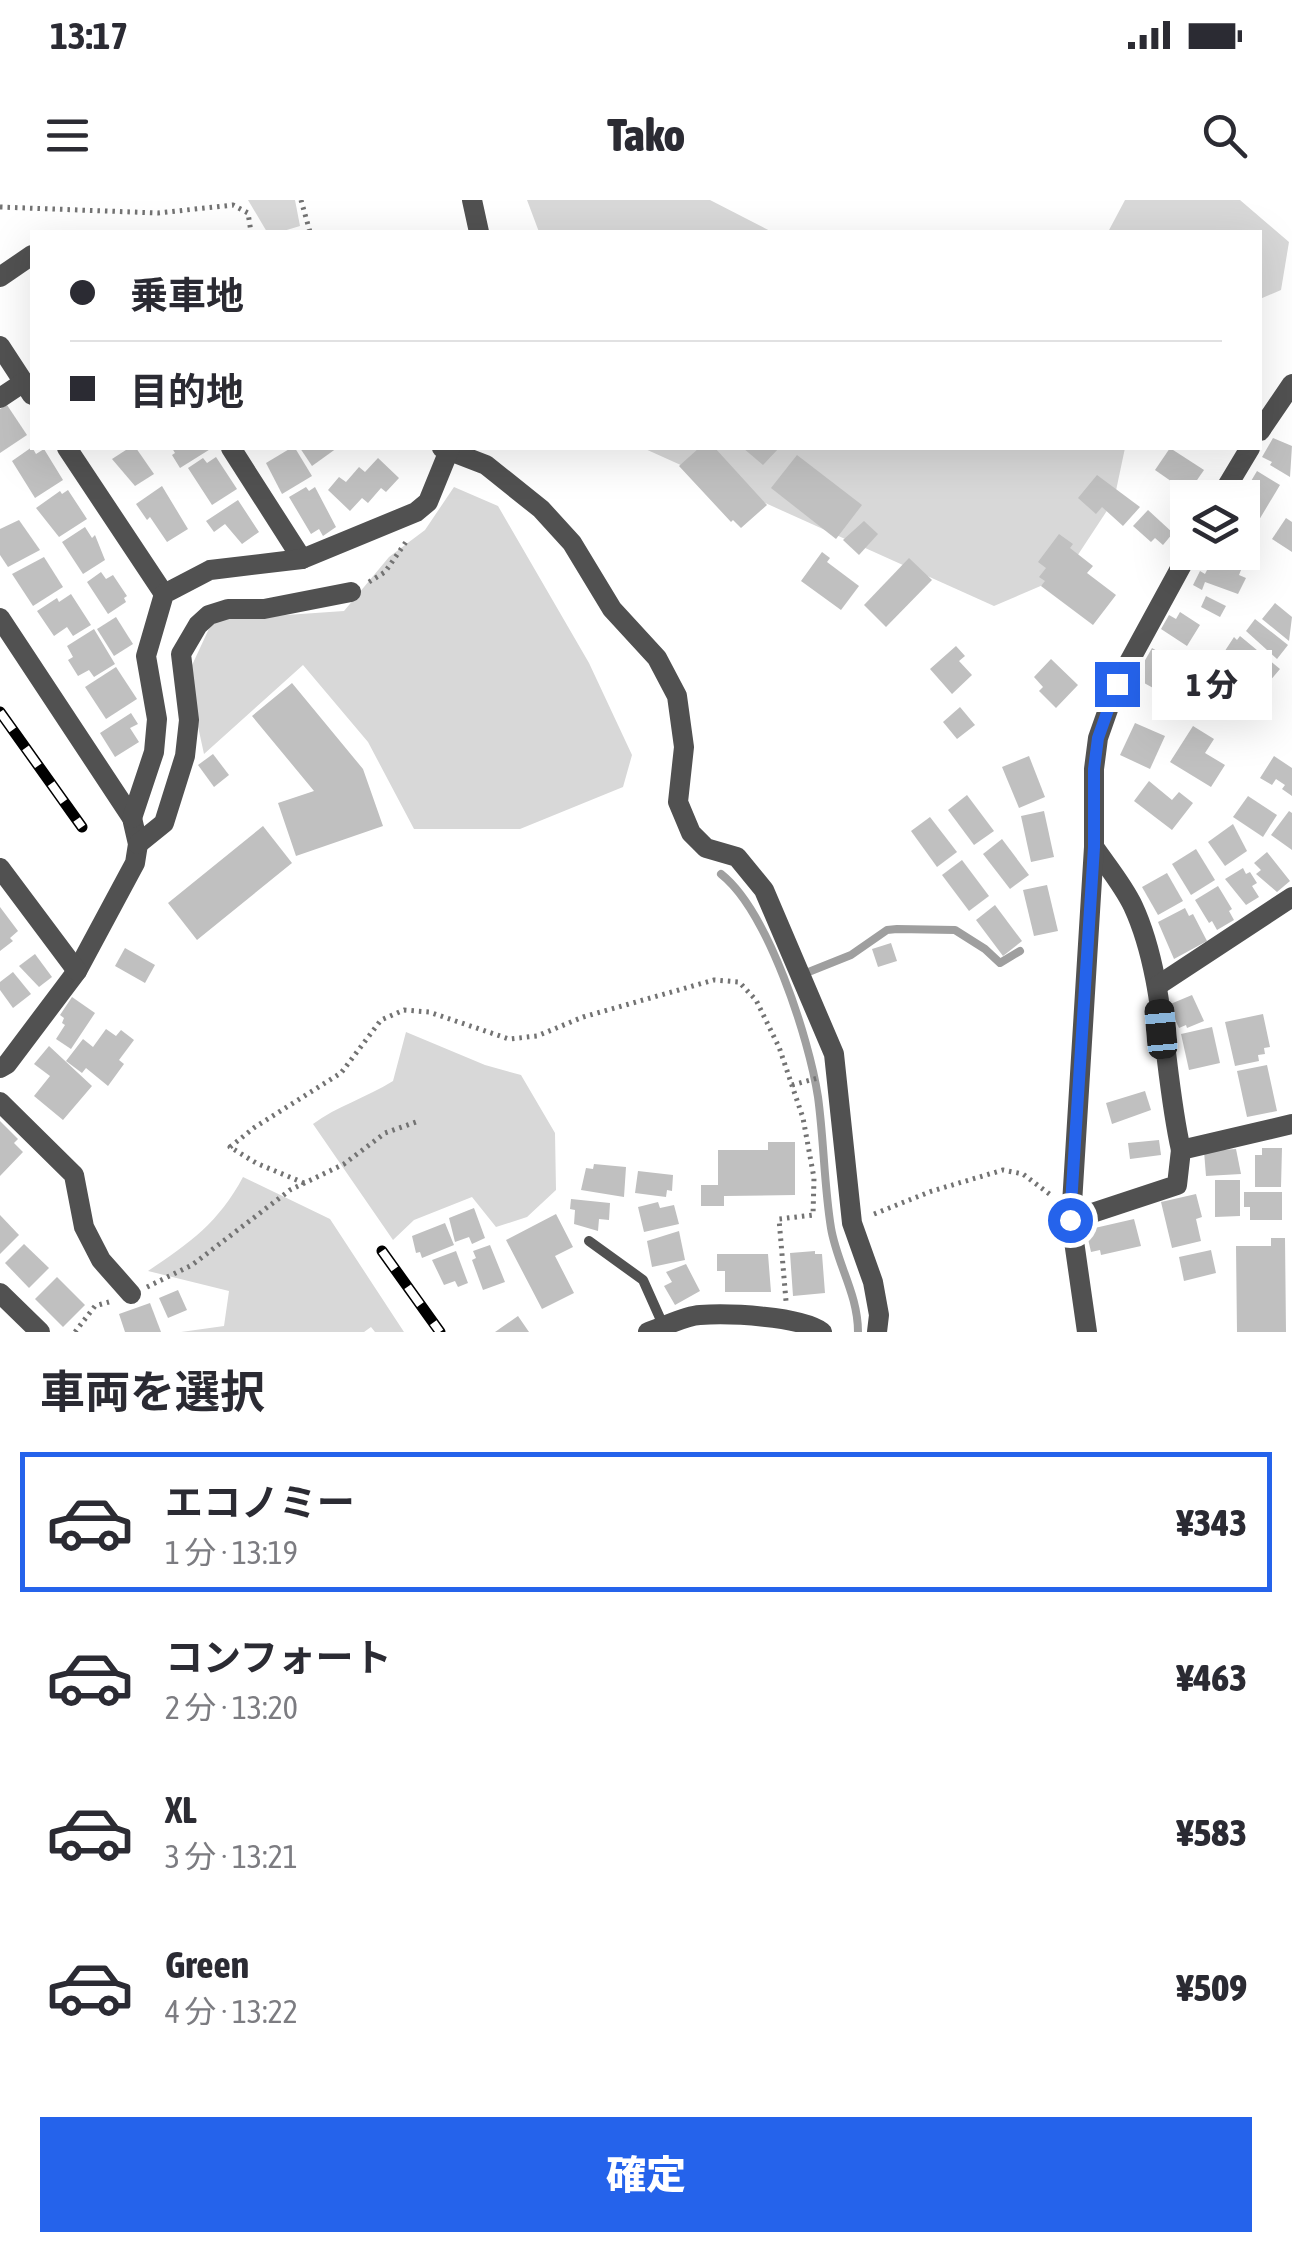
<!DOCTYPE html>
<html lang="ja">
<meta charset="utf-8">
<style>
:root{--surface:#fff;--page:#f7f7f7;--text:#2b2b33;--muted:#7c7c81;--line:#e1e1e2;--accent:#2563eb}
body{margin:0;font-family:"Asap Condensed","Noto Sans JP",sans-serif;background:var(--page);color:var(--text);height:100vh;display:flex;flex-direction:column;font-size:38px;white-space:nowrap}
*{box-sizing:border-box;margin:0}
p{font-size:32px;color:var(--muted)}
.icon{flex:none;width:55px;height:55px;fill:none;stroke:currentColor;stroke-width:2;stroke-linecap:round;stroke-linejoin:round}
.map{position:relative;height:1132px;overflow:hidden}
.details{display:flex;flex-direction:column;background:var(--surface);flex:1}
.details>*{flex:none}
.top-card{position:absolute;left:30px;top:30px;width:1232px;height:220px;border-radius:0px;box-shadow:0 10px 40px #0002;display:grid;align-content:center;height:220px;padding:0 40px;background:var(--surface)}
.fabs{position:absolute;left:1170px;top:280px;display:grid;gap:20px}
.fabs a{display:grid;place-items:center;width:90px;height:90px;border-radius:0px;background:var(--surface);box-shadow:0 10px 40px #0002;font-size:50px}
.end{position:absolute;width:45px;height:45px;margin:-22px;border:12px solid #2563eb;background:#fff;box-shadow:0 0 0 5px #fff}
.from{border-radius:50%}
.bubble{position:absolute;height:70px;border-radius:0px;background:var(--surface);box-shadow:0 10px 40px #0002;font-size:32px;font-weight:800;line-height:70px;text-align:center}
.car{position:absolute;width:30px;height:60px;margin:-30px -15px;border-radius:12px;box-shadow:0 0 8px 2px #0007;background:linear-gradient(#222 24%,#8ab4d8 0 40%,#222 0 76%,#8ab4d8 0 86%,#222 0)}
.top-card b{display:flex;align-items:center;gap:35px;height:95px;font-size:38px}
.top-card b+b{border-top:2px solid var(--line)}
.top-card i{width:25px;height:25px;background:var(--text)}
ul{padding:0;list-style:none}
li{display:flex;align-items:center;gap:30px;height:140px;margin:0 20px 15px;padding:0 20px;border:5px solid transparent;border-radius:0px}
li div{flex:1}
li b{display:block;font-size:38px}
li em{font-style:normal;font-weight:800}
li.current{border-color:var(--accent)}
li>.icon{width:90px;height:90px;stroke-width:1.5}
h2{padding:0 40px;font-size:45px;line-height:120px}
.cta{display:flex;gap:20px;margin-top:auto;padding:20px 40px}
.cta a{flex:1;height:115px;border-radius:0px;background:var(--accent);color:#fff;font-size:40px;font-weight:800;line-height:115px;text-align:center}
.status{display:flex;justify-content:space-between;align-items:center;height:70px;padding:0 50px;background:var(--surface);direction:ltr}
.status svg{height:28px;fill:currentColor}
header{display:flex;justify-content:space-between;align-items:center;height:130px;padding:0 40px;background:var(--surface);font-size:45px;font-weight:800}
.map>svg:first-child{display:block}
</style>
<div class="status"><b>13:17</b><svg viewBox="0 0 49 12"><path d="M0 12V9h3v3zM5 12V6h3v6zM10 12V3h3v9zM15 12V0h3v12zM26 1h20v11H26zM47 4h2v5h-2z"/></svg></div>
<header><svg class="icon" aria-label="menu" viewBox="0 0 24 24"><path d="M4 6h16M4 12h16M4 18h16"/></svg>Tako<svg class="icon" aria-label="search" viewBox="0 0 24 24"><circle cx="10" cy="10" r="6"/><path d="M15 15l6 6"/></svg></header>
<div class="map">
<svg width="1292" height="1132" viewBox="0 0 1292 1132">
<rect width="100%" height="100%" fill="#fff"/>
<g fill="#d8d8d8">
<polygon points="248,0 295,0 300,26 280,32 267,32"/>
<polygon points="527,0 710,0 772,32 539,32"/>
<polygon points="1125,0 1240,0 1289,42 1281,90 1260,99 1260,32 1108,32"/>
<polygon points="643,248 1125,248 1114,300 1064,376 994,406"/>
<polygon points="454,287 498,306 589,463 632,555 623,587 520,629 414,629 368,542 303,465 204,554 187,476 213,420 344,411 389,357 425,330"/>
<path d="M 406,832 L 485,865 L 521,875 L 555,933 L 556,990 L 527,1017 L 496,1027 L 472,997 L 414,1020 L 393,1040 L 313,924 C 337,906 366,898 393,881 Z"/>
<path d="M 243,977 L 330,1019 L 404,1132 L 375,1132 L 371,1127 L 364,1132 L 181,1132 L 224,1126 L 229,1091 L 148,1071 C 190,1043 219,1022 243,977 Z"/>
</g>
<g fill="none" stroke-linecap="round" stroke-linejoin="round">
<g stroke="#9f9f9f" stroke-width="8">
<path d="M 721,674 C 768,711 809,838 818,897 C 824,941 824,985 831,1028 C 837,1064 858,1094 858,1132"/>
<polyline points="801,775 851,755 887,730 897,729 955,730 985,749 1000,763 1020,751"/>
</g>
</g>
<g fill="#c0c0c0">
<polygon points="7,205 27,235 0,253 0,209"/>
<polygon points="1273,238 1292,246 1290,277 1270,265 1272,262 1262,257"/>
<polygon points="32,247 36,254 44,249 63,280 35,298 12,261"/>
<polygon points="129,248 136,248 154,274 135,286 112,259"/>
<polygon points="172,248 212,248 180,268 172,255 175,253"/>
<polygon points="291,248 295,248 312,276 282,294 266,263"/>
<polygon points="300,248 337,248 312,266"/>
<polygon points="699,248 715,248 767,305 741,328 733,320 731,322 679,266"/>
<polygon points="743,248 779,248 763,265"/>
<polygon points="1170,248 1204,270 1188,293 1155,270"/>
<polygon points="797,255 862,305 836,339 771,288"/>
<polygon points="216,257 237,289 212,305 188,268 203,258 207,263"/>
<polygon points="378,258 399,278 386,292 381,288 368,303 362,298 350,311 328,290 339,277 346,282 359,267 365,272"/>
<polygon points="1257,271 1280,285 1259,320 1242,310 1241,298"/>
<polygon points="1097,275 1140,307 1123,326 1102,307 1096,314 1078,298"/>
<polygon points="162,286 188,329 167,342 150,317 147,320 136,304"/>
<polygon points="306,287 309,291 315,287 336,327 323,336 319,329 311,334 289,297"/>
<polygon points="68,290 87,319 59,337 36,308 60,291 62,294"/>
<polygon points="238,300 259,332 242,344 225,324 214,332 206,321"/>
<polygon points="1148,310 1173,333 1163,345 1155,338 1151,342 1133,326"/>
<polygon points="1286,318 1292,322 1292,352 1272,339"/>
<polygon points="19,320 40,350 8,367 0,355 0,329"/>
<polygon points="864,321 878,334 859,355 843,340"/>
<polygon points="85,327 92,338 95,335 105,360 83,374 62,342"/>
<polygon points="1059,334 1073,344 1070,348 1093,366 1087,373 1116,395 1093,425 1041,386 1045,381 1039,377 1046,368 1038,362"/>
<polygon points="822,352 830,358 827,362 859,386 841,410 801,381"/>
<polygon points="1216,352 1243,365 1239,375 1246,378 1238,394 1205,382 1202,390 1193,385 1200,371 1205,374"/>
<polygon points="44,357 63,387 33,406 12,374"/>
<polygon points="909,358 932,380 886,427 864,405"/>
<polygon points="101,372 106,379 113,375 127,396 124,398 126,402 108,414 87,382"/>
<polygon points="71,394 91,425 73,436 67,427 54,436 37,411 57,398 59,402"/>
<polygon points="1206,396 1226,406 1220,417 1201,407"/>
<polygon points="1275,403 1292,417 1289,441 1262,419"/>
<polygon points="1180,412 1200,425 1187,446 1161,429 1169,415 1176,419"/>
<polygon points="116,417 133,444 114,456 97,429"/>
<polygon points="1255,419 1288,445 1277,459 1246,431"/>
<polygon points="94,429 115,464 94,477 89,470 78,476 68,460 73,457 67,446"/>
<polygon points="1240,436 1280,469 1257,496 1217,463 1234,437 1237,440"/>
<polygon points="956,446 965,456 959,461 972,475 952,494 930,469"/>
<polygon points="1152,448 1173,460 1155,489 1135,478"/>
<polygon points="1191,456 1239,493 1233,500 1227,495 1214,512 1181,486 1183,484 1175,477"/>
<polygon points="1051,459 1078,485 1056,508 1039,491 1043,487 1034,477"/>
<polygon points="116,467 137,499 106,519 85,487"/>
<polygon points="292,483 363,569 383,626 296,656 278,603 314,591 252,516"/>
<polygon points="960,507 975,525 957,539 943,522"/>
<polygon points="131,513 138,524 130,528 139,542 115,557 100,533"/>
<polygon points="1135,523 1165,536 1150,569 1120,555"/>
<polygon points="1193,526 1214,539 1205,553 1225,565 1211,587 1170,562"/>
<polygon points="213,554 229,575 214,587 198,565"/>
<polygon points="1029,556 1045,597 1019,608 1002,567"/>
<polygon points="1274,556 1292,568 1292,596 1282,589 1285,585 1276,579 1272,585 1260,578"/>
<polygon points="1149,581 1172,600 1179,592 1193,603 1172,630 1134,601"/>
<polygon points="967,595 994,631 974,645 948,610"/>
<polygon points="1248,596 1277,615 1263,637 1233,617"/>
<polygon points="1044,611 1054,657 1031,662 1021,616"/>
<polygon points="1289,611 1292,613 1292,650 1271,635"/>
<polygon points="930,617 957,652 937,667 911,631"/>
<polygon points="1233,624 1247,651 1225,666 1208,642"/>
<polygon points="263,626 292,663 197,740 168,703"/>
<polygon points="1002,639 1029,675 1010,689 983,654"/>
<polygon points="1196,649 1215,680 1191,695 1172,664"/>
<polygon points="1267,652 1290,681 1277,692 1256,674 1261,670 1254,663"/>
<polygon points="962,660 989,696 969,711 942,675"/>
<polygon points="1243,668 1246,674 1250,672 1257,683 1252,686 1259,697 1246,705 1225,679"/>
<polygon points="1167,673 1183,701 1158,715 1142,687"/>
<polygon points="1047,685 1058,731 1034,736 1023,690"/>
<polygon points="1218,686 1232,709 1229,711 1234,720 1217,730 1212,721 1209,723 1195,700"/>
<polygon points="995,705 1022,741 1003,756 976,720"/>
<polygon points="0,707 18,731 10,738 13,741 0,751"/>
<polygon points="1185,708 1189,716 1193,714 1207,741 1174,759 1158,722"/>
<polygon points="891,743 897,761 878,767 872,749"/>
<polygon points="125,748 155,765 145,783 115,766"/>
<polygon points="35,754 52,777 39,787 19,766"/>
<polygon points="13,772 31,794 13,808 0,790 0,782"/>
<polygon points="1192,795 1204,821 1187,828 1186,825 1179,828 1168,805"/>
<polygon points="72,797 95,813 71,849 56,839 65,825 62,823 64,818 60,815"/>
<polygon points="1263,814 1270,847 1264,848 1265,854 1258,855 1259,861 1235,866 1225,822"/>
<polygon points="1212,827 1220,863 1189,870 1181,834"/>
<polygon points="106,829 116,836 121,830 134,840 119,860 124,864 108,886 86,868 82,873 66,861 83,839 93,847"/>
<polygon points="49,846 92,886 63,920 34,896 50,876 34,864"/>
<polygon points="1267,865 1277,911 1247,917 1237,871"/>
<polygon points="1145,891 1151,910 1112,924 1106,903"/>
<polygon points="0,921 18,939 14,943 23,952 0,976"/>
<polygon points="1159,940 1161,955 1130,959 1128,943"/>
<polygon points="768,942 795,942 795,995 724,996 724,1006 701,1006 701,985 718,985 718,950 768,950"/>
<polygon points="1262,948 1282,948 1281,987 1255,987 1255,955 1262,955"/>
<polygon points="1236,949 1241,974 1206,976 1204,951"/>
<polygon points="594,964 626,967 624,997 581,990 586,968 593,969"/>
<polygon points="638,971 673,975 672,991 667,990 666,997 635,993"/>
<polygon points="1215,980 1240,980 1240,1016 1215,1017"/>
<polygon points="1244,992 1282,992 1282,1020 1250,1020 1250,1007 1244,1007"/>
<polygon points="1196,994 1202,1017 1196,1019 1201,1041 1172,1048 1161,1002"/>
<polygon points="571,999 610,1003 609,1020 599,1019 598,1031 574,1024 575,1010 570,1009"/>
<polygon points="658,1002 660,1008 674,1005 679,1024 644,1032 638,1007"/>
<polygon points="474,1008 485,1038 472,1044 469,1037 455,1042 449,1018"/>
<polygon points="556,1014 573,1047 555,1056 574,1093 542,1109 506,1040"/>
<polygon points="0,1015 19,1035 0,1054"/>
<polygon points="1134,1019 1141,1046 1101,1055 1100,1050 1091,1052 1086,1030"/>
<polygon points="445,1023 454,1045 422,1058 420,1052 416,1053 412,1036"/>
<polygon points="679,1031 685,1060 652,1067 647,1041"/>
<polygon points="1271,1038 1285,1038 1286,1132 1237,1132 1236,1046 1271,1046"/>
<polygon points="24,1044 49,1068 29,1088 5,1063"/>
<polygon points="490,1045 505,1082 483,1090 472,1060 476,1058 473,1051"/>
<polygon points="1211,1050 1216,1073 1184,1081 1179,1057"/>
<polygon points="456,1051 468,1083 458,1087 455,1081 444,1085 432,1060"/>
<polygon points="815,1051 815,1054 822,1054 825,1093 793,1096 790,1053"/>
<polygon points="717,1054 768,1054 771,1092 725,1092 725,1071 717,1071"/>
<polygon points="686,1064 700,1091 675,1105 664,1086 672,1082 666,1072"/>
<polygon points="57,1077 85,1105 63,1127 35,1099"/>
<polygon points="178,1090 187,1110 168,1118 159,1098"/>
<polygon points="150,1103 161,1132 125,1132 119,1114"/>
<polygon points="518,1116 529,1132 495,1132"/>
</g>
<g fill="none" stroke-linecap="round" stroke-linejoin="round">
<g stroke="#737373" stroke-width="5" stroke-dasharray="2.5 5" stroke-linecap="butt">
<polyline points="301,0 310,32"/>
<polyline points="0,7 158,13 233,5 248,13 251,32"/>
<polyline points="369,382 385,372 408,339"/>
<polyline points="792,885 818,878"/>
<polyline points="304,983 256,963 230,947 255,927 341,873 381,820 404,810 429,812 509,839 537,836 583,817 714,780 739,782 756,800 779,847 803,918 814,978 813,1015 779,1019 786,1101"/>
<polyline points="874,1014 932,991 1003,970 1023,974 1052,996"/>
<polyline points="147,1087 192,1065 290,990 344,964 385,933 419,921"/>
<polyline points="75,1132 95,1106 109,1102"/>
</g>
<polyline stroke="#515151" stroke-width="10" points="589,1041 643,1080 664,1127"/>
<g stroke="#515151" stroke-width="20">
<polyline points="472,0 479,32"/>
<polyline points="0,77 32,55"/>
<polyline points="0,146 32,195"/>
<polyline points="0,198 24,182"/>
<polyline points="67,248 164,394"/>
<polyline points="231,248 302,359"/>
<polyline points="442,248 486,265 541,309 572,343 612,409 657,458 677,496 684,547 678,602 691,633 706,648 737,657 764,690 834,854 852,1023 873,1082 879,1115 877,1132"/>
<polyline points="0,418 132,618 138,644 135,663 77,771 7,864 0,868"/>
<polyline points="132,618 154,552 157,519 146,456 164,394 210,370 302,359 416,312 428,302 450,248"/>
<polyline points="138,644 164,623 185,556 189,520 181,454 198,425 209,415 228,409 264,409 351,392"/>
<path d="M 1094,647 C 1107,666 1123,685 1133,706 C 1166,777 1163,872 1181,950"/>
<polyline points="0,668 77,771"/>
<polyline points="1157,786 1292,697"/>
<polyline points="0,902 74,975 84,1027 101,1060 131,1094"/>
<polyline points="1071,1020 1177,985 1181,950 1292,924"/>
<polyline points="0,1093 40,1132"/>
<path d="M 648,1132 C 665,1127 683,1116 700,1115 C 729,1113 800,1116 822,1132"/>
</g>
<g stroke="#515151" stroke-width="20">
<polyline points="1260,231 1292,184"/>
<polyline points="1220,298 1250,248"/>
<polyline points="1087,1132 1071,1020 1094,647 1094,569 1098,538 1117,484 1189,352"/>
</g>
<g stroke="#000" stroke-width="11">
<g id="rail">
<polyline points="0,512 82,627"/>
<polyline points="382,1051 440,1132"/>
</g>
</g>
<use href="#rail" stroke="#fff" stroke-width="8" stroke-dasharray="22" stroke-linecap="butt"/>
</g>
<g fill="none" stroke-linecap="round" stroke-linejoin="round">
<polyline stroke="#2563eb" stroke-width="12" points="1070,1020 1094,647 1094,569 1098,538 1117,484"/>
</g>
</svg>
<div class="fabs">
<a><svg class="icon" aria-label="layers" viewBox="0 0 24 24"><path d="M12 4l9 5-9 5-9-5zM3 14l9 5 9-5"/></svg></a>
</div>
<i class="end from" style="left:1070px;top:1020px"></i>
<i class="end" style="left:1117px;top:484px"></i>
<div class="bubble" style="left:1152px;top:450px;width:120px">1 分</div>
<i class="car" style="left:1161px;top:829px;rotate:355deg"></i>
<div class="top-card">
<b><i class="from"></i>乗車地</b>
<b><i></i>目的地</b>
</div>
</div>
<section class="details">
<h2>車両を選択</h2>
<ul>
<li class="current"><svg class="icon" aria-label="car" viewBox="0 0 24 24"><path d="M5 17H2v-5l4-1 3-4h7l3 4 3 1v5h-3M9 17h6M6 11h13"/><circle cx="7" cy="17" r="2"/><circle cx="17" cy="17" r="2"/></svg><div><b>エコノミー</b><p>1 分 · 13:19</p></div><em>¥343</em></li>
<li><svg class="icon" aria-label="car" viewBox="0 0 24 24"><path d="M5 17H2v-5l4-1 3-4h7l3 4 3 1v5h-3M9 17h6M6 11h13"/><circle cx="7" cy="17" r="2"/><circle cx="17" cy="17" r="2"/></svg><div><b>コンフォート</b><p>2 分 · 13:20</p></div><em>¥463</em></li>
<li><svg class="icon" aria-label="car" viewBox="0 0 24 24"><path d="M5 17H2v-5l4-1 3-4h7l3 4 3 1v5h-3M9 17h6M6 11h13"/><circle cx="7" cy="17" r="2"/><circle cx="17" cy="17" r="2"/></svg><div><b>XL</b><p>3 分 · 13:21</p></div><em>¥583</em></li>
<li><svg class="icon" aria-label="car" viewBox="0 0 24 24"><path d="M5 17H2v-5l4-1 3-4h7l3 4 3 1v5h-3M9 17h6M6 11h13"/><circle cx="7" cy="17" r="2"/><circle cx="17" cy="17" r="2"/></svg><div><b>Green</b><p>4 分 · 13:22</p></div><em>¥509</em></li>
</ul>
<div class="cta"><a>確定</a></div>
</section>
